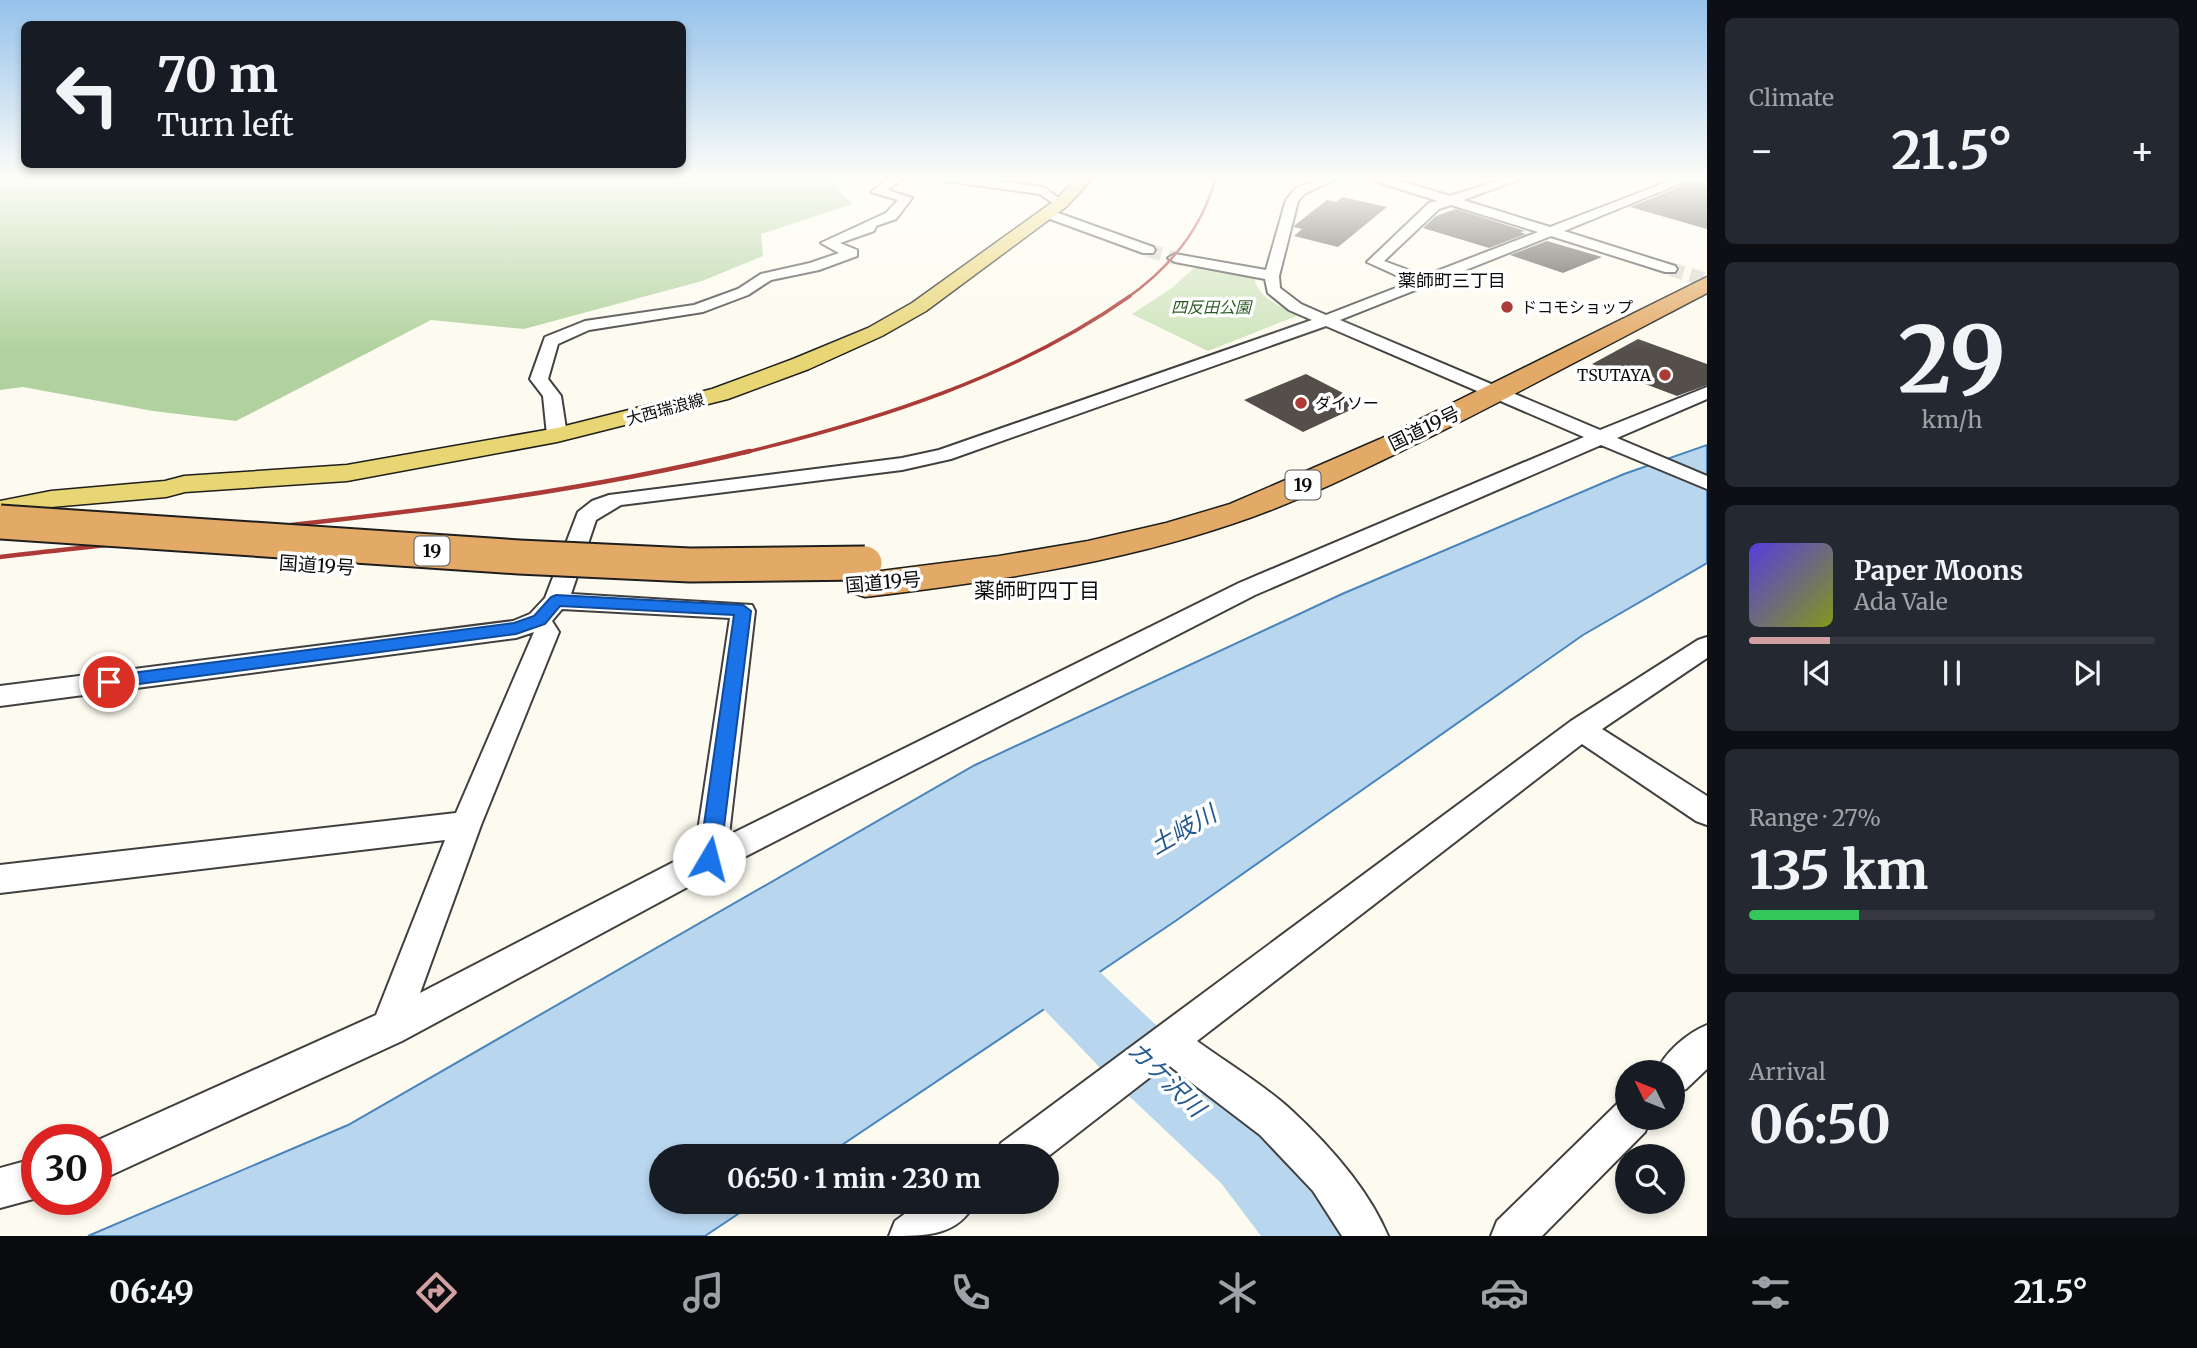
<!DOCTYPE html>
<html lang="en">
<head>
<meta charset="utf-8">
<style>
  body { margin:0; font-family:Merriweather,"Noto Sans JP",serif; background:#242831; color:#f1f3f6; height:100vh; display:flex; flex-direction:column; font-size:26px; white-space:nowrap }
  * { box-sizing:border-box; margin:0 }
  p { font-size:23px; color:#9ea1a6 }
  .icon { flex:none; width:38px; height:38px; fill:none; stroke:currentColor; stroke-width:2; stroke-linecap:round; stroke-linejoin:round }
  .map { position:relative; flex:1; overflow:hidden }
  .drawer { display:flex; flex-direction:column; gap:18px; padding:18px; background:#0d0f14; width:490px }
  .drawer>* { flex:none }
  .hud { position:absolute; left:21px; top:21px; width:665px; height:147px; border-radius:10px; box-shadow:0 4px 10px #0003; background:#171b24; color:#f1f3f6; overflow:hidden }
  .needle { width:46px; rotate:313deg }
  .tools { position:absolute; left:1615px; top:1060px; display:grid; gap:14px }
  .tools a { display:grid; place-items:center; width:70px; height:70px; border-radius:50%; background:#171b24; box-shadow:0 4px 10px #0003; font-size:35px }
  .speed { position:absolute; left:21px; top:1124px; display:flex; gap:14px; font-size:35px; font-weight:700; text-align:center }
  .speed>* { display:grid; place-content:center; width:91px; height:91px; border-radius:50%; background:#171b24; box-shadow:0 4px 10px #0003; line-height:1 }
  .speed .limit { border:10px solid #d22; background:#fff; color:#111 }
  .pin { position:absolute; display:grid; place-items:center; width:60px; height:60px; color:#fff; margin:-30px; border:4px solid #fff; border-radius:50%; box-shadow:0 2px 7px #0007 }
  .me { position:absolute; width:77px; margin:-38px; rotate:8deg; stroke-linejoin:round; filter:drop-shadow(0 0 5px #0008) }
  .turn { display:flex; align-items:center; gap:24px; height:147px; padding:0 21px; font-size:32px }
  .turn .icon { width:91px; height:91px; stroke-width:2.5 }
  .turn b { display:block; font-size:49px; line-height:60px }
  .big { font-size:52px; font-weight:700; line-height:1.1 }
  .drawer .tile { flex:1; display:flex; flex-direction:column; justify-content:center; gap:10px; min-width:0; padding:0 24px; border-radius:10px; background:#242831 }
  .drawer .dial { align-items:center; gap:0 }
  .dial b { font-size:91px; line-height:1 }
  .song { display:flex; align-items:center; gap:21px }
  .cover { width:84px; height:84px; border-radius:10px; background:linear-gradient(135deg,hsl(250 70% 55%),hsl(70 70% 35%)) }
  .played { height:7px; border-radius:4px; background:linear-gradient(90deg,#d2a0a0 20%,#363941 20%) }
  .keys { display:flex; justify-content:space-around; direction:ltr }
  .heat { display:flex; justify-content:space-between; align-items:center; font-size:38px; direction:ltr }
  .charge { height:10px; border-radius:5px; background:linear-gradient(90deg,#34c759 27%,#363941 0) }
  .trip { position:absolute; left:649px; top:1144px; width:410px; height:70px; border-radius:35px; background:#171b24; box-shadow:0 4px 10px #0003; font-weight:700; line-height:70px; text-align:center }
  .tab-bar { display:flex; height:112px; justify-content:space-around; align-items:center; background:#090b0e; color:#9ea1a6 }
  .tab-bar .icon { width:49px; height:49px }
  .tab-bar .active { color:#d2a0a0 }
  .tab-bar b { font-size:32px; color:#f1f3f6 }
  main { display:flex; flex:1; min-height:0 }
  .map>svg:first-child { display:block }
  .green { fill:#cee4bc }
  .forest { fill:#b1d29e }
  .water { fill:#b9d6ef; stroke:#4985bd; stroke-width:2 }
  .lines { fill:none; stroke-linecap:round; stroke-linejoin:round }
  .river { fill:#b9d6ef; fill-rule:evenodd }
  .building { fill:#544f4b }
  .minor-tunnel { stroke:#d9d7cd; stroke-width:14; stroke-dasharray:14 7; stroke-linecap:butt }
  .minor-casing { stroke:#404040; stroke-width:4 }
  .major-casing { stroke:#1e1e1e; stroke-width:3 }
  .highway-casing { stroke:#1e1e1e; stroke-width:3 }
  .minor { fill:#fff; fill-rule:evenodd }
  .major { fill:#e8d574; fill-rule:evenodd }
  .highway { fill:#e3aa67; fill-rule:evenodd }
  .rail-far2 { stroke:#ac3a36; stroke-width:2.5 }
  .rail-far1 { stroke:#ac3a36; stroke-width:3.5 }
  .rail { stroke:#ac3a36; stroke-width:4.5 }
  .highway-bridge-casing { stroke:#1e1e1e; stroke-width:37; stroke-linecap:butt }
  .highway-bridge { stroke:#e3aa67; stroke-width:33 }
  .route { fill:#1a73e8; stroke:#114b97; stroke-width:2 }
  .poi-dot { fill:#ac3a36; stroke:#fff; stroke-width:2.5 }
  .labels { text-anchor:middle; stroke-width:7; stroke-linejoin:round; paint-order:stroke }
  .far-park-label { font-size:16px; font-style:italic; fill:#2c5d25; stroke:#fff }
  .far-poi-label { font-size:16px; fill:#0d0d0d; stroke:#fff; text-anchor:start }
  .far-street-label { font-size:16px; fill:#0d0d0d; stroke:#fff }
  .far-neighbourhood-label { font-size:18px; fill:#0d0d0d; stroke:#fff }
  .shield { fill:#fff; stroke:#565656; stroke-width:2 }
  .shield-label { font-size:18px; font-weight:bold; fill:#0d0d0d }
  .street-label { font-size:19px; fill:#0d0d0d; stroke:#fff }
  .neighbourhood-label { font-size:21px; fill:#0d0d0d; stroke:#fff }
  .near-water-label { font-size:24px; font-style:italic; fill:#255990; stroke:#fff }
</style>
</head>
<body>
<main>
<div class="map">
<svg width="1707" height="1236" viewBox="0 0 1707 1236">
  <rect width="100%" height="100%" fill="#fdfbef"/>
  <!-- green -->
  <path class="green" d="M1197,265L1254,274C1255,298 1280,306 1299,315L1208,351L1132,314L1172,288Z"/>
  <!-- forest -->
  <path class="forest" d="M0,177H827L852,204L761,234L763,256L702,281L524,329L431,320L236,421L153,411L23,387L0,390Z"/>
  <!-- water -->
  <path class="water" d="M1707,445V563L1583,635L1174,922L824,1157H662V1202H756L705,1236H88L348,1125L975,765L1342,594L1624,474Z"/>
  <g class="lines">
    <!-- river -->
    <path class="river" d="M1025,913L1048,922C1087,959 1125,997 1165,1033C1231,1091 1317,1153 1352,1236H1261L1221,1183L1112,1080L1002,966L992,944L1002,922Z"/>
  </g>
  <!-- building -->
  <path class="building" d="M1704,177H1707V229L1630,207Z
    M1342,197L1387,207L1338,247L1294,236L1302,229L1294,227L1295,225L1327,200L1336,202Z
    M1456,209L1525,231L1520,232L1526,234L1489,248L1423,228L1436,216Z
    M1547,241L1602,257L1563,273L1510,255Z
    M1638,339L1707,364V385L1677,396L1592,364Z
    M1306,374L1345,394L1339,397L1359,406L1303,432L1244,400Z"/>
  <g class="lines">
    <!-- minor-tunnel -->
    <path class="minor-tunnel" d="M1148,250L1175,258
      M1670,269L1707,280"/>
    <!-- minor casing -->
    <g class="minor-casing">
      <path id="minor" d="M891,177H905L887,190L912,198L896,219L876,226L874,231L840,243L857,250V256L819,270L771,280L748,295L703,312L589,330L558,344L548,379L561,396L567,435L564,439H550L547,435L543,396L530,379L545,337L585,321L694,305L738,289L761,274L810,263L839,253L821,243L886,213L898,200L871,192Z
        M939,177H969L1044,187L1066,204L1060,208L1040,194L945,181Z
        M1325,177H1341L1304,194L1298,201L1279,276L1280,288L1301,304L1326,315L1411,282L1367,262L1429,203L1438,201L1371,180L1369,177H1387L1450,196L1509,177H1526L1463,200L1550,227L1680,177H1696L1564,231L1675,266L1677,269L1675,272H1665L1551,236L1340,320L1600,430L1707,387V399L1617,438L1707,476V489L1601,445L1255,595L721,869L402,1041L96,1182V1141L376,1015L445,840L0,893V865L456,813L534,632L516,638L0,706V686L513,621L530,614L545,598L578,512L592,501L609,495L902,458L939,450L1312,320L1289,310L1268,293L1265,279L1175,262L1168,258L1175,254L1266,270L1286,200L1296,188ZM1451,205L1538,232L1424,276L1384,261L1439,209ZM1326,326L1584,437L1239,583L729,835L755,611L752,605L571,594L596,520L621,505L902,470L951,459ZM562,609L730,618L695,851L420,993L481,825L559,632L552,621Z
        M1047,209L1153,247L1155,250L1153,253H1143L1042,216V210Z
        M1707,637V658L1602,729L1707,796V825L1696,821L1582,744L1197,1041C1227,1063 1261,1083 1289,1108C1327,1143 1368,1188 1388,1236H1342L1313,1191L1260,1135L1167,1064L1046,1158L995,1157L1001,1143L1571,721L1698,640Z
        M1707,1025V1069L1686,1089L1673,1095V1073H1656C1664,1053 1687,1033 1707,1025Z
        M1628,1100V1118H1650L1645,1132L1542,1236H1491L1497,1221L1617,1104Z
        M37,1158V1198L0,1208V1168Z
        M921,1202H975C959,1236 926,1236 889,1236L895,1221Z"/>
    </g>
    <!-- major casing -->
    <g class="major-casing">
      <path id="major" d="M1078,177H1094L1066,207L926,311L882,336L809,369L728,399L557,442L347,481L185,492L166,497L51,507L0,517V501L51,491L165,481L184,476L347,465L557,428L712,389L793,359L868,328L912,303L1054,201Z"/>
    </g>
    <!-- highway casing -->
    <g class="highway-casing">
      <path id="highway" d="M1707,277V293C1610,344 1514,395 1416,444C1356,473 1296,503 1232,524C1114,564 989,582 865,597L853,593L847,585L853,577L865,573L999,556L1088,541L1166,523L1230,504L1380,439Z"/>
    </g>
    <!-- minor -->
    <use href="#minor" class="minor"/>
    <!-- major -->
    <use href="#major" class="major"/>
    <!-- highway -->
    <use href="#highway" class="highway"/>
    <!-- rail-far2 -->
    <path class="rail-far2" d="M1127,298C1171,267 1202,229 1216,177"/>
    <!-- rail-far1 -->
    <path class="rail-far1" d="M743,453C878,420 1015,377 1130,296"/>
    <!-- rail -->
    <path class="rail" d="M0,557C249,527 506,511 750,451"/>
    <!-- highway-bridge casing -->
    <g class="highway-bridge-casing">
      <path id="highway-bridge" d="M0,522L519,557L690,565L865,563"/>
    </g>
    <!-- highway-bridge -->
    <use href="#highway-bridge" class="highway-bridge"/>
  </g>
  <!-- sky -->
  <linearGradient id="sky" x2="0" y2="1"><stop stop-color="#95c2eb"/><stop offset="0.51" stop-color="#fefdf8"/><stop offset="1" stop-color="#fefdf8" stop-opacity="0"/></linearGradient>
  <rect width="1707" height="350" fill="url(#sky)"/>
  <!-- route -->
  <path class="route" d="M556,595L743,605L751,611L720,859L717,865L709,868L702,865L699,859L734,615L560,606L545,624L516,634L109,688L100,682L109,676L514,623L534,616L551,597Z"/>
  <!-- markers -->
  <g class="poi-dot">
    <circle cx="1507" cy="307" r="7"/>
    <circle cx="1665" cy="375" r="7"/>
    <circle cx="1301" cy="403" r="7"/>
  </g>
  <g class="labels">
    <!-- far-park labels -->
    <g class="far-park-label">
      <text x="1211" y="313">四反田公園</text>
    </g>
    <!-- far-poi labels -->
    <g class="far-poi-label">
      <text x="1521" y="313">ドコモショップ</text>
      <text x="1651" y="381" text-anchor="end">TSUTAYA</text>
      <text x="1315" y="409">ダイソー</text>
    </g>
    <!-- far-street labels -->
    <g class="far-street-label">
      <text transform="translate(665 409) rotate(-15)" y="6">大西瑞浪線</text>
    </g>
    <!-- far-neighbourhood labels -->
    <g class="far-neighbourhood-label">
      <text x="1452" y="287">薬師町三丁目</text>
    </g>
    <!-- shield labels -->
    <g class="shield">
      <rect x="1285.5" y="470.5" width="35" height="29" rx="5"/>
      <rect x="414.5" y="536.5" width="35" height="29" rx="5"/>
    </g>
    <g class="shield-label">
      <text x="1303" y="491">19</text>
      <text x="432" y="557">19</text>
    </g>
    <!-- street labels -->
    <g class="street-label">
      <text transform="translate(1424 428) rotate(-26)" y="7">国道19号</text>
      <text transform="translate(317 565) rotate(4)" y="7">国道19号</text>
      <text transform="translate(883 582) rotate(-5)" y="7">国道19号</text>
    </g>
    <!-- neighbourhood labels -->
    <g class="neighbourhood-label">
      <text x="1037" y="598">薬師町四丁目</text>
    </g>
    <!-- near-water labels -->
    <g class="near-water-label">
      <text transform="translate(1183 830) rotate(-30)" y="8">土岐川</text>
      <text transform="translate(1166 1079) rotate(44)" y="8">カケ沢川</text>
    </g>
  </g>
</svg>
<div class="tools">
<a><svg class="needle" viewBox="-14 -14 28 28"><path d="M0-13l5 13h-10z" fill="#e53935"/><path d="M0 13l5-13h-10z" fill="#9ea1a6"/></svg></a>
<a><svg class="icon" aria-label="search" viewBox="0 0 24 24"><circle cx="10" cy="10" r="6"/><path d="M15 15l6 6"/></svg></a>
</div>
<div class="speed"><div class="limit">30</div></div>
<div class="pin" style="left:109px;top:682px;background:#d93025"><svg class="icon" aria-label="arrive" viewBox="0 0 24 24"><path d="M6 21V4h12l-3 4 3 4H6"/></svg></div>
<svg class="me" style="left:709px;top:859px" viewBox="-20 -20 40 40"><circle r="19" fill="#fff"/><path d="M0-13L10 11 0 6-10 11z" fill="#1a73e8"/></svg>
<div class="trip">06:50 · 1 min · 230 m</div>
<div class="hud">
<div class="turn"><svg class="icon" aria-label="left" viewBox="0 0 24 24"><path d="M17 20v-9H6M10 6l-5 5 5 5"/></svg><div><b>70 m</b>Turn left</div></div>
</div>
</div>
<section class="drawer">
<div class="tile"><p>Climate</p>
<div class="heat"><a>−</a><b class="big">21.5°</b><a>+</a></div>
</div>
<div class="tile dial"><b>29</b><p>km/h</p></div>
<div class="tile">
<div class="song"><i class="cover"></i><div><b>Paper Moons</b><p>Ada Vale</p></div></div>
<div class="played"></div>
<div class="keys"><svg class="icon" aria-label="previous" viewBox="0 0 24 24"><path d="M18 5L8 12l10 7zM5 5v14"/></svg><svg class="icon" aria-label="pause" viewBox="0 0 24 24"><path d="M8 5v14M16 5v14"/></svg><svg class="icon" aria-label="next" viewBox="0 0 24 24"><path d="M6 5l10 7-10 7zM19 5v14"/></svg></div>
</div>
<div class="tile"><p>Range · 27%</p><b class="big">135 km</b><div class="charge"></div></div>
<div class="tile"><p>Arrival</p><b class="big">06:50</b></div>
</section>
</main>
<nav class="tab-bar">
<b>06:49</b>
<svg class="icon active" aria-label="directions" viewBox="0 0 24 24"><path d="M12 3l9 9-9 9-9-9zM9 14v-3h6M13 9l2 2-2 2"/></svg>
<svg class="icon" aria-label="music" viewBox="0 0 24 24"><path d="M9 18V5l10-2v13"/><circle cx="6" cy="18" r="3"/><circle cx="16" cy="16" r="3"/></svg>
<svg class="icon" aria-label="phone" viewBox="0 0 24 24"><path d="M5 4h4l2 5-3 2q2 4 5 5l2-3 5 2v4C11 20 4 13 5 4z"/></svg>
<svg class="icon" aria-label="climate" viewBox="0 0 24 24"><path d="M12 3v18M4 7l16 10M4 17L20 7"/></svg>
<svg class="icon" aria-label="car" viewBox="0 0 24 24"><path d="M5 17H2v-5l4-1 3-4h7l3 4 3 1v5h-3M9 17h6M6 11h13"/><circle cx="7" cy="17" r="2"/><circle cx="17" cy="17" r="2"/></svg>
<svg class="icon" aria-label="filters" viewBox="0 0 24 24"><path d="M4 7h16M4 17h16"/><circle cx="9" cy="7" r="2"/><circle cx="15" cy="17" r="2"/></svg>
<b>21.5°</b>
</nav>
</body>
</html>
